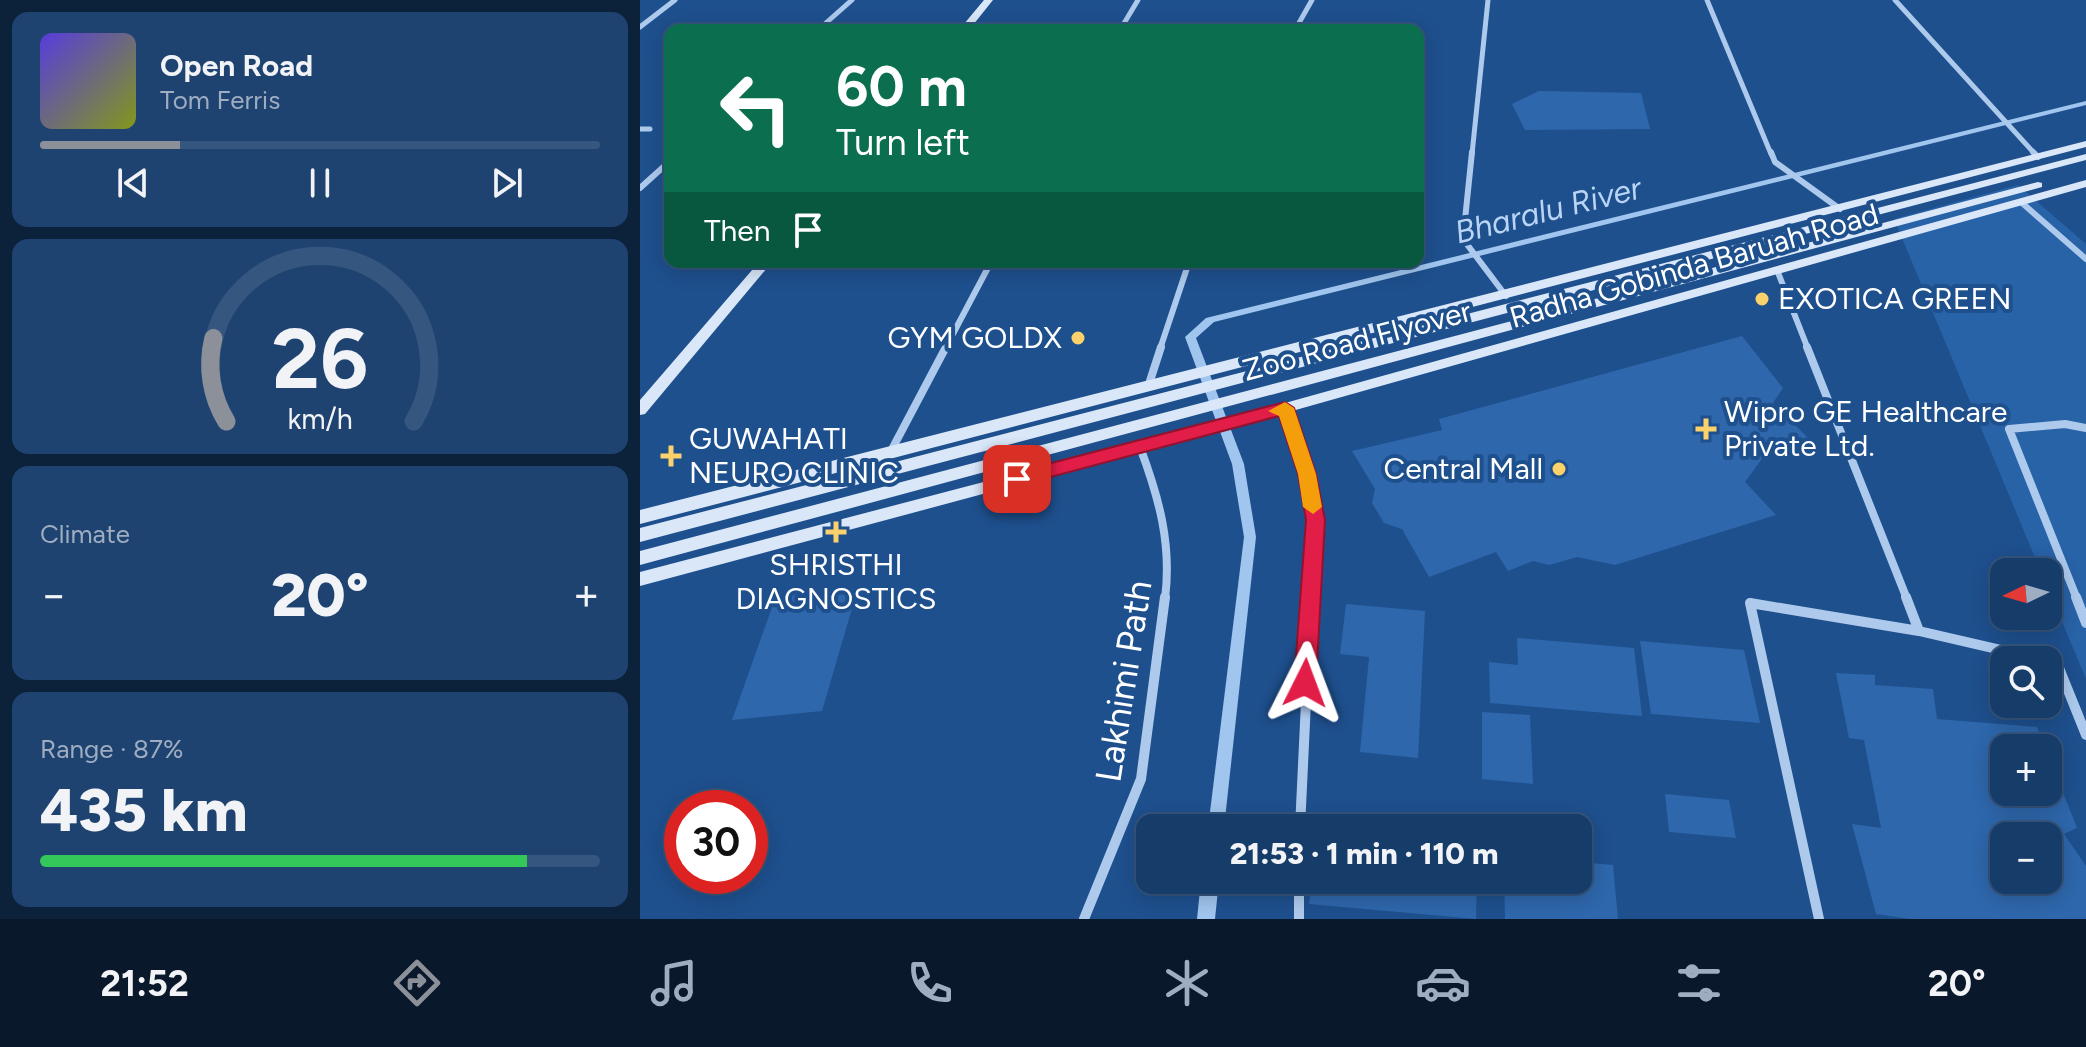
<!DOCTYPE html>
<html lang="en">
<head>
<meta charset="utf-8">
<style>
  body { margin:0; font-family:Figtree,sans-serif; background:#1f4370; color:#f1f3f6; height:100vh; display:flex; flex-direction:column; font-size:30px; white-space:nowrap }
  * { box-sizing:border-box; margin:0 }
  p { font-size:26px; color:#9eadc1 }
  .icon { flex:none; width:44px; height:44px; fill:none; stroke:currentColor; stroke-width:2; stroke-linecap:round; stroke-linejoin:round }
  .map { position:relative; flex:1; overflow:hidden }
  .side { display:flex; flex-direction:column; gap:12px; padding:12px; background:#0c213a; width:640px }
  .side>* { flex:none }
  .hud { position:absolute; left:24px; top:24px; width:760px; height:244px; border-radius:16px; box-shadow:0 4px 20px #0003,0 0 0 2px #35567e; background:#0b6e4f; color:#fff; overflow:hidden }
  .needle { width:52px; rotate:265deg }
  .controls { position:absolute; left:1350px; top:558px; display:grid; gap:16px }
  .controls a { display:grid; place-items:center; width:72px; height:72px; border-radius:16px; background:#163c6a; box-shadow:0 4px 20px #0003,0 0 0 2px #35567e; font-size:40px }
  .speed { position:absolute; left:24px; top:790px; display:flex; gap:16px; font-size:40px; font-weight:700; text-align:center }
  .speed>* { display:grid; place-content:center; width:104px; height:104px; border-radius:50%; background:#163c6a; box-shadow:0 4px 20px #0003,0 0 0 2px #35567e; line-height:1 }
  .speed .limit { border:12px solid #d22; background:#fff; color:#111 }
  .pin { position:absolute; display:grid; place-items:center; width:68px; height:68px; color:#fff; margin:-34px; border-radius:16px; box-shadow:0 4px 12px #0006 }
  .me { position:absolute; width:88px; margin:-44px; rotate:3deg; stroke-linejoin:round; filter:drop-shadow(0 0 6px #0008) }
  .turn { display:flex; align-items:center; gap:28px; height:168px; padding:0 40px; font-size:36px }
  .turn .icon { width:104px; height:104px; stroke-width:2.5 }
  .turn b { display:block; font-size:56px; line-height:68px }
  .then { display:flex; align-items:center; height:76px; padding:0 40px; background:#0003; gap:16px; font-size:30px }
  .big { font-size:60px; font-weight:800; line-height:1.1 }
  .side .tile { flex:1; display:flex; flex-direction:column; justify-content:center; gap:12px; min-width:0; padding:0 28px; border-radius:16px; background:#1f4370 }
  .side .dial { align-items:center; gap:0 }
  .dial svg { height:208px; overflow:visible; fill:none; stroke:#35567e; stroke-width:7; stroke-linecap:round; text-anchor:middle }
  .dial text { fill:#f1f3f6; stroke:none }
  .song { display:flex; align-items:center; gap:24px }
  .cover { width:96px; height:96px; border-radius:12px; background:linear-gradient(135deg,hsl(250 70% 55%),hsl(70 70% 35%)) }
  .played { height:8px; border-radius:4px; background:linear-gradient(90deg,#8c9099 25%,#35567e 25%) }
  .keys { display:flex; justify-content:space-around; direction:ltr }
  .heat { display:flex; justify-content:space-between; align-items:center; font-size:44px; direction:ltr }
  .charge { height:12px; border-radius:6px; background:linear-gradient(90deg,#34c759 87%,#35567e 0) }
  .trip { position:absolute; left:496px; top:814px; width:456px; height:80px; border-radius:16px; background:#163c6a; box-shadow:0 4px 20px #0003,0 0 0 2px #35567e; font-weight:800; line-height:80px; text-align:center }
  .tabs { display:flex; height:128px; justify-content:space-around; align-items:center; background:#09182a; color:#9eadc1 }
  .tabs .icon { width:56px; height:56px }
  .tabs .on { color:#8c9099 }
  .tabs b { font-size:36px; color:#f1f3f6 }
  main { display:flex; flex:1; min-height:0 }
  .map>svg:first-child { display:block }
  .green { fill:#2862a7 }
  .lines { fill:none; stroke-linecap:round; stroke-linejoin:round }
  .stream { fill:#a0c5ee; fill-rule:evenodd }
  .building { fill:#2e67ac; fill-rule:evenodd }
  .street-far3 { stroke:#adcaed; stroke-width:5 }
  .street-far2 { stroke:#adcaed; stroke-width:6 }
  .street-far1 { stroke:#adcaed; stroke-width:8 }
  .street { stroke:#adcaed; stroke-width:10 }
  .secondary { fill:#d9e7f9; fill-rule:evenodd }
  .route { fill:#e11d48; stroke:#92132f; stroke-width:2 }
  .slow { fill:#f59e0b }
  .poi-dot { fill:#fbd16c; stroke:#1e508e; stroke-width:3 }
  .labels { text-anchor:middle; stroke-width:8; stroke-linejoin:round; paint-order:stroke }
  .street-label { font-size:30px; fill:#fff; stroke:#1e508e }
  .poi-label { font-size:30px; fill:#fff; stroke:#1e508e; text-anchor:start }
  .water-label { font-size:32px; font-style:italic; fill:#b9d4f4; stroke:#1e508e }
  .near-street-label { font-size:36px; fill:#fff; stroke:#1e508e }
</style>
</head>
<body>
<main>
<section class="side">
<div class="tile">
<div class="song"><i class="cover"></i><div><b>Open Road</b><p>Tom Ferris</p></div></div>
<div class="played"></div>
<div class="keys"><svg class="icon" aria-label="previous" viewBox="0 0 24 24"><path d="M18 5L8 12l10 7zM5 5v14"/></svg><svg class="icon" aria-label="pause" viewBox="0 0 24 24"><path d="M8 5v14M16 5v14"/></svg><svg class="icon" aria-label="next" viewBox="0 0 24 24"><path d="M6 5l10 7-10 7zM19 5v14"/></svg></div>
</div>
<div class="tile dial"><svg viewBox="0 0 100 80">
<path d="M14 69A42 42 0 1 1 86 69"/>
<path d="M14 69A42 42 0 0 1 9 37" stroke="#8c9099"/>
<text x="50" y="56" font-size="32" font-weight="700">26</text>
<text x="50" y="72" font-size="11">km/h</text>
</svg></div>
<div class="tile"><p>Climate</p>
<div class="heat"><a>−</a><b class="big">20°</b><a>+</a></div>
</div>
<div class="tile"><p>Range · 87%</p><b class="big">435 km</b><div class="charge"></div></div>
</section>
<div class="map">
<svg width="1446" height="919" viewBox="0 0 1446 919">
  <rect width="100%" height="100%" fill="#1e508e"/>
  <!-- green -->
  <path class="green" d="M1378,185L1446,244V679L1408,588V572H1401L1254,219Z"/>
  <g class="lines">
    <!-- stream -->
    <path class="stream" d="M1446,101V105L574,322L556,338L604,464L616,537L584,828H568L604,537L592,464L545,337L566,318Z
      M561,880H579L575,919H557Z"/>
  </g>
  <!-- building -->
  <path class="building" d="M899,91L1001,93L1010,129L885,130L872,104Z
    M1102,336L1143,388L1133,403L1168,438L1124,456L1105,482L1136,515L975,565L937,557L909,565L893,561L868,571L856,552L789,577L762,529L744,523L732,503L735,489L712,451L802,430L799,419Z
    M218,588L182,711L92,720L136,596Z
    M706,604L785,611L778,758L720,752L729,657L700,654Z
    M877,638L994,648L1002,716L850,703L849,662L878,665Z
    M1000,641L1104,650L1120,723L1011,714Z
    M1196,673L1235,675V685L1293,689L1297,719L1397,727L1405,748H1364V792H1408V755L1437,828L1424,834L1446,866V919H1270L1236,914L1212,824L1241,828L1224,740L1209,738ZM1364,836H1408V880H1364Z
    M842,712L890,715L893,784L842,779Z
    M1025,794L1089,800L1096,838L1029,832Z
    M680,815L798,826V828H678Z
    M938,862L973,865L978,919H865L864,880H938Z
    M672,880H837L836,919L669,904Z"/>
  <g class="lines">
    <!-- street-far3 -->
    <path class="street-far3" d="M1067,0L1131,154
      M1255,0L1395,154
      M0,27L35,0
      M178,30L212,0
      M480,30L498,0
      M655,30L672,0
      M0,129H10
      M832,154L848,0"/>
    <!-- street-far2 -->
    <path class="street-far2" d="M832,152L823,239L866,296
      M1131,152L1135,162L1200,209
      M1393,152L1398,157
      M0,188L30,161
      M1381,202L1446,259
      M1137,270L1168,349
      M305,349L351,262
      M520,349L549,262"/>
    <!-- street-far1 -->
    <path class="street-far1" d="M1167,347L1267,599
      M508,387L521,347
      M645,408L667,474L675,520L671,599
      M500,447C519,498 532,544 525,599
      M250,453L306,347
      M1437,599L1369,429L1425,424L1446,428"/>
    <!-- street -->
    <path class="street" d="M1266,597L1279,631
      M1436,597L1446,623
      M1408,661L1417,663L1446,735
      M660,828L671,597
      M659,880V919
      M444,919L501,779L525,597
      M1179,919L1110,603L1279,631L1404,660"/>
    <!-- secondary -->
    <path class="secondary" d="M344,0H353L329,30H319Z
      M1446,141V147L0,524V510Z
      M1446,154V160L0,542V528Z
      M1446,180V187L645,413L0,586V572L645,403Z
      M1398,182L1402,183V187L0,565V551Z
      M119,262H132L5,414L0,415V400Z"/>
  </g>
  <!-- route -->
  <path class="route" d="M645,402L654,408L676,474L685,520L676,683L673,690L665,693L657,690L654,683L666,520L658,474L639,416L377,486L368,479L377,472Z"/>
  <!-- slow -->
  <path class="slow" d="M645,402L654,408L676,474L682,507L673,514L663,507L658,474L639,416L628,411Z"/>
  <!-- markers -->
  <g class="poi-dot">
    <circle cx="1122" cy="299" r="8"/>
    <circle cx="438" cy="338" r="8"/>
    <path d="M1062 417h8v8h8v8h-8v8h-8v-8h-8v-8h8z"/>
    <path d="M27 444h8v8h8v8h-8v8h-8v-8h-8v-8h8z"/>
    <circle cx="919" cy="469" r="8"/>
    <path d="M192 520h8v8h8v8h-8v8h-8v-8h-8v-8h8z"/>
  </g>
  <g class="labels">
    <!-- street labels -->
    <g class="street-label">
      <text transform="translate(1054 266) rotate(-16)" y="10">Radha Gobinda Baruah Road</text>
      <text transform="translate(717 341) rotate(-15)" y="10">Zoo Road Flyover</text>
    </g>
    <!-- poi labels -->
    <g class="poi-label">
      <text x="1138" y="309">EXOTICA GREEN</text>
      <text x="422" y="348" text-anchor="end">GYM GOLDX</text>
      <text x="1084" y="422">Wipro GE Healthcare<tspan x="1084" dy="34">Private Ltd.</tspan></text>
      <text x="49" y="449">GUWAHATI<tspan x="49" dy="34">NEURO CLINIC</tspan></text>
      <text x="903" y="479" text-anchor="end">Central Mall</text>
      <text x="196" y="575" text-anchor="middle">SHRISTHI<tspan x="196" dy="34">DIAGNOSTICS</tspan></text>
    </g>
    <!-- water labels -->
    <g class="water-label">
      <text transform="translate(908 210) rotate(-14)" y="11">Bharalu River</text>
    </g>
    <!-- near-street labels -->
    <g class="near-street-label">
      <text transform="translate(483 681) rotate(-81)" y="13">Lakhimi Path</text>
    </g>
  </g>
</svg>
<div class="controls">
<a><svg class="needle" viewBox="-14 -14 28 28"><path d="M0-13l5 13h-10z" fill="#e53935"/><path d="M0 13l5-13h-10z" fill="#9eadc1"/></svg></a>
<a><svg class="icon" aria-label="search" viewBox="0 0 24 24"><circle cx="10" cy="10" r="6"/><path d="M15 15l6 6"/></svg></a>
<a>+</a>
<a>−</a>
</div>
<div class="speed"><div class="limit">30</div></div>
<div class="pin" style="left:377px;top:479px;background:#d93025"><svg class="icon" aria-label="arrive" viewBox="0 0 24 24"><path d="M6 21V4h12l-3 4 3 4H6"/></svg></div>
<svg class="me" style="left:665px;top:683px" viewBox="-20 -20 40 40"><path d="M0-17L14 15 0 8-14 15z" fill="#e11d48" stroke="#fff" stroke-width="4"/></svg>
<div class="trip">21:53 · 1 min · 110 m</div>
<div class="hud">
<div class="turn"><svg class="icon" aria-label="left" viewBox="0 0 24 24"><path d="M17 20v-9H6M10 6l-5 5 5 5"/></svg><div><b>60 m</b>Turn left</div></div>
<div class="then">Then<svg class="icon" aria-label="arrive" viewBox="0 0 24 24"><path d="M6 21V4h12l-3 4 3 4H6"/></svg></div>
</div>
</div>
</main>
<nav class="tabs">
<b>21:52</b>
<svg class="icon on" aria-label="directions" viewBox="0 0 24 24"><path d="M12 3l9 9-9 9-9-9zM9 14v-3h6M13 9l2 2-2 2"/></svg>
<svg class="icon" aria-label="music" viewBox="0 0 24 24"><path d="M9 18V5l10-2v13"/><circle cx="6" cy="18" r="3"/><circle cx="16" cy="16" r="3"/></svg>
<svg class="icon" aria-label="phone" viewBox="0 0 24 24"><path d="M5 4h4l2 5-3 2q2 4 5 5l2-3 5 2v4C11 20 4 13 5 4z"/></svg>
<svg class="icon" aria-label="climate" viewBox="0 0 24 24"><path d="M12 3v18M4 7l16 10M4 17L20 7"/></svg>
<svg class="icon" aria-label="car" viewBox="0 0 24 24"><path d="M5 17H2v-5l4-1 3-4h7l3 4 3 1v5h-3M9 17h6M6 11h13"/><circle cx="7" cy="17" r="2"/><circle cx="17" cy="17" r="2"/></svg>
<svg class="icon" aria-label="filters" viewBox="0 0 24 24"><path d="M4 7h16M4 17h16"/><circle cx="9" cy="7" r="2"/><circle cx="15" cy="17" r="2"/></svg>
<b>20°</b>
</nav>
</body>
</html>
